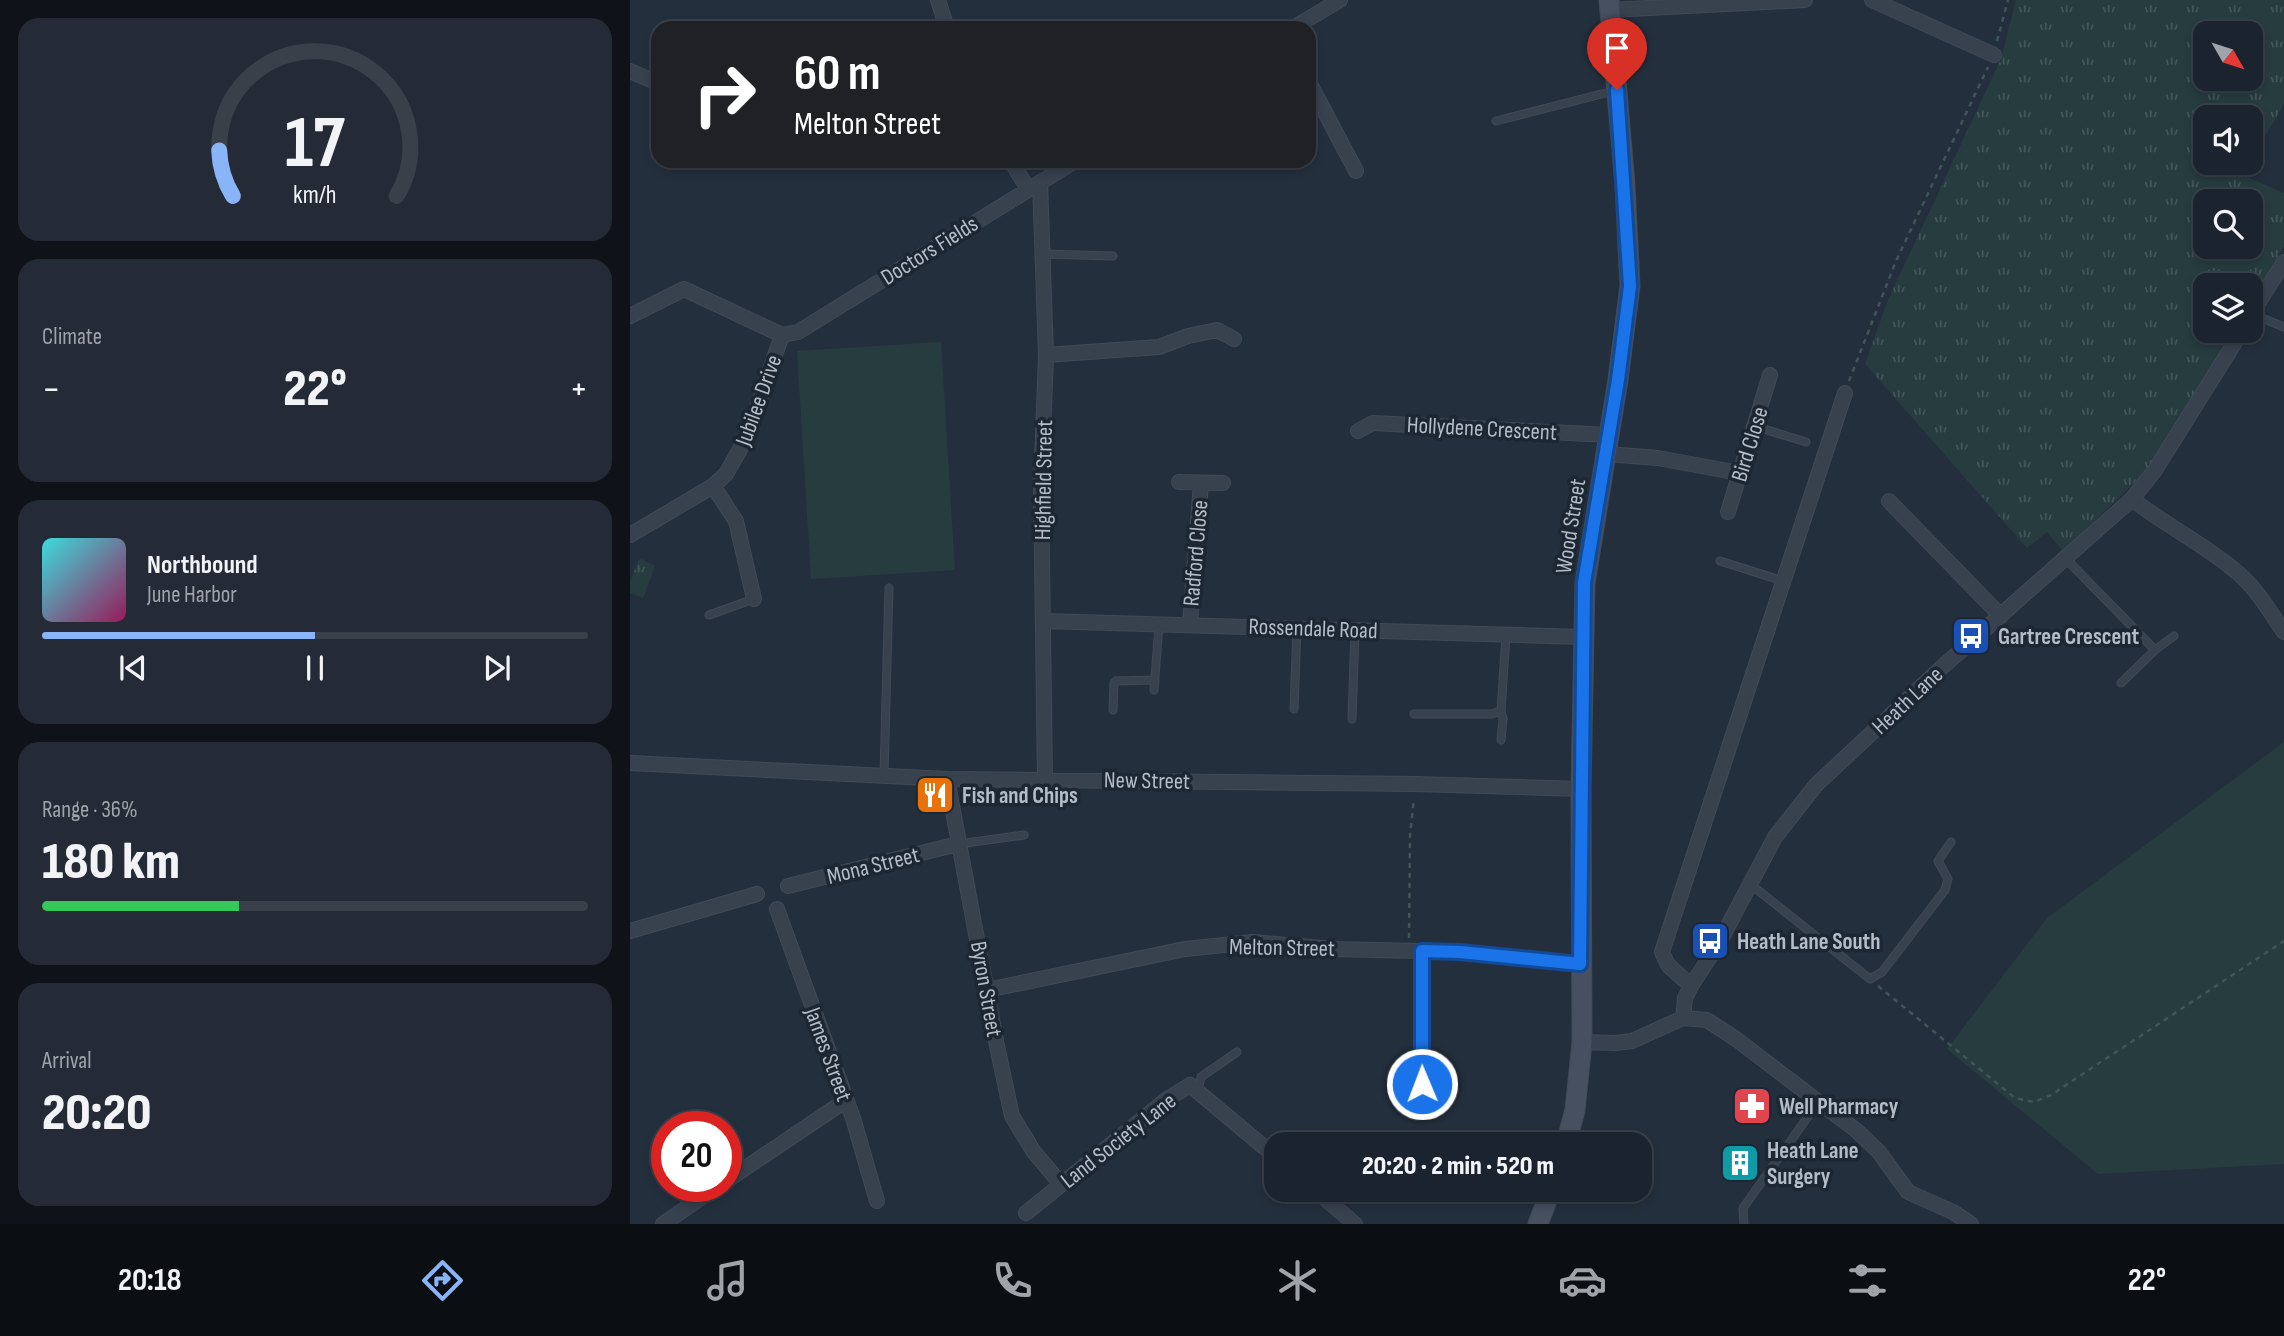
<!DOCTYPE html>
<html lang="en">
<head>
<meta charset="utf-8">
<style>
  body { margin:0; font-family:"Sofia Sans Condensed",sans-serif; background:#242b36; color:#f1f3f6; height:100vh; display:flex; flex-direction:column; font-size:26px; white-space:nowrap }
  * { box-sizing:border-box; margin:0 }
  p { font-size:23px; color:#a0a4aa }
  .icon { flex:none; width:38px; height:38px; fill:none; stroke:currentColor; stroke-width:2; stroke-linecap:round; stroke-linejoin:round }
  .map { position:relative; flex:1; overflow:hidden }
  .panel { display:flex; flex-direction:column; gap:18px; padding:18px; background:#0f1319; width:630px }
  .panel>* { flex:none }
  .banner { position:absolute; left:21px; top:21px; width:665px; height:147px; border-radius:21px; box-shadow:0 4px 10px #0003,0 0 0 2px #39404a; background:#202124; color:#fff; overflow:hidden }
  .needle { width:46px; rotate:129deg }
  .tools { position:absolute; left:1563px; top:21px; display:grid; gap:14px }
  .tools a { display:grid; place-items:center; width:70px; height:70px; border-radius:14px; background:#1b232e; box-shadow:0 4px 10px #0003,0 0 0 2px #39404a; font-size:35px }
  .speed { position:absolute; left:21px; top:1111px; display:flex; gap:14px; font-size:35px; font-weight:700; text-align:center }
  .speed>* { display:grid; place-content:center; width:91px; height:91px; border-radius:50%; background:#1b232e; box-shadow:0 4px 10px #0003,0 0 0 2px #39404a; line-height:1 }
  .speed .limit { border:10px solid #d22; background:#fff; color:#111 }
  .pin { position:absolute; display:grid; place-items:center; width:60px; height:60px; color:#fff; margin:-72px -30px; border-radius:50% 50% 50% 0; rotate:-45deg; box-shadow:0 0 7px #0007 }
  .pin .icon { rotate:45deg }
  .me { position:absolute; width:77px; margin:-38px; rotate:359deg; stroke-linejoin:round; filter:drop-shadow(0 0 5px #0008) }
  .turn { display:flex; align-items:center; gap:24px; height:147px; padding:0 28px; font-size:32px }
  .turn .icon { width:91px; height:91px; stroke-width:2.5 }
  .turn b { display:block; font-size:49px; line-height:60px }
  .big { font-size:52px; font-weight:800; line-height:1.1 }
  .panel .tile { flex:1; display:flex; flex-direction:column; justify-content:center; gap:10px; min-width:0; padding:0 24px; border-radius:21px; background:#242b36 }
  .panel .dial { align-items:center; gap:0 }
  .dial svg { height:182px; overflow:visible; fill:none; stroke:#39404a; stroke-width:7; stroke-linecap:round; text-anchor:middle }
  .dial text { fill:#f1f3f6; stroke:none }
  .song { display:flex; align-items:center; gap:21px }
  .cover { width:84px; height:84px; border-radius:10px; background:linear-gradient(135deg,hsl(180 70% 55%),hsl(330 70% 35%)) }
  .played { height:7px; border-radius:4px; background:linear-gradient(90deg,#8ab4f8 50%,#39404a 50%) }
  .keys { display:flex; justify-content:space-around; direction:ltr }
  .heat { display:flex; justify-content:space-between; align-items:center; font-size:38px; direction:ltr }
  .charge { height:10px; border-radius:5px; background:linear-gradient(90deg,#34c759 36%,#39404a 0) }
  .trip { position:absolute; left:634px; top:1132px; width:388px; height:70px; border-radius:21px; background:#1b232e; box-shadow:0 4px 10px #0003,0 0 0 2px #39404a; font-weight:800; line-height:70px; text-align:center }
  .dock { display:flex; height:112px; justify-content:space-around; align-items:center; background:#0b0e12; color:#a0a4aa }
  .dock .icon { width:49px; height:49px }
  .dock .current { color:#8ab4f8 }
  .dock b { font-size:32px; color:#f1f3f6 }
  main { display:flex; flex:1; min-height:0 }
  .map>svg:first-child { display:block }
  .green { fill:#263c3f }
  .park { fill:url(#park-tufts); fill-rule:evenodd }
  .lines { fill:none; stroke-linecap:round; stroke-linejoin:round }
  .lane-casing { stroke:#414a57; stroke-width:9 }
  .street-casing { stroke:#414a57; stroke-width:16 }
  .secondary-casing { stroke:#414a57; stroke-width:21 }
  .path { stroke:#3f5557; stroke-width:2.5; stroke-dasharray:5 5; stroke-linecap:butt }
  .lane { stroke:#38414e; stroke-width:7 }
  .street { stroke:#38414e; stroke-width:14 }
  .secondary { stroke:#465061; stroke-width:19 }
  .route-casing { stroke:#114b97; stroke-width:18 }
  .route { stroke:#1a73e8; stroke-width:12 }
  .labels { text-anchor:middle; stroke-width:7; stroke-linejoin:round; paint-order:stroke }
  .street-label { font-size:23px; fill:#b4bcc9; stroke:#1d2633 }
  .poi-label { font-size:23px; font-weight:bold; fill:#b4bcc9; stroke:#1d2633; text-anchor:start }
</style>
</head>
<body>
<main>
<section class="panel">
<div class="tile dial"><svg viewBox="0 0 100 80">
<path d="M14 69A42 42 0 1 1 86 69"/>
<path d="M14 69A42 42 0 0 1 8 49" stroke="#8ab4f8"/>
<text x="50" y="56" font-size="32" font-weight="700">17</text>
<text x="50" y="72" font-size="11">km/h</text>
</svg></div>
<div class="tile"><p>Climate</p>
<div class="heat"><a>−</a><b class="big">22°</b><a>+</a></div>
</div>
<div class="tile">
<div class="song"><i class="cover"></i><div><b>Northbound</b><p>June Harbor</p></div></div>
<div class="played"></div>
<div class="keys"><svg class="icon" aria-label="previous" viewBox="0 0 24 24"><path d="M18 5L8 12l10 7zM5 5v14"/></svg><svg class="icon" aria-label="pause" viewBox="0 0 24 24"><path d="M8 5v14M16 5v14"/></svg><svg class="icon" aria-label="next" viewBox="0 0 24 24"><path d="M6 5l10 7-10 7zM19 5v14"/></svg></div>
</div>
<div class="tile"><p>Range · 36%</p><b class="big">180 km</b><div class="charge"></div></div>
<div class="tile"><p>Arrival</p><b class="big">20:20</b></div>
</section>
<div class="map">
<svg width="1654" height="1224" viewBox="0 0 1654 1224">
  <defs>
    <pattern id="park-tufts" width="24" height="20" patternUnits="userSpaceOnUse" patternTransform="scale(1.75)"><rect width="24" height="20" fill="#263c3f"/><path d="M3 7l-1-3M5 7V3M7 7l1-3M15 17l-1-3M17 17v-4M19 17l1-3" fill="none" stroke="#435659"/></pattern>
  </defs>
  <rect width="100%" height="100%" fill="#242f3e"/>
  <!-- green -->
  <path class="green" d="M311,342L325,570L181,579L167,351Z
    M1654,742V1164L1468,1174L1317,1049L1417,918Z"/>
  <!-- park -->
  <path class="park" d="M1386,0H1654V104L1621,160L1620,117H1575V163H1619L1612,175L1654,193V246L1621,301L1620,285H1575V331H1603L1526,458L1502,485L1433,551L1417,532L1397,548L1235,364L1258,300L1371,59ZM1575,33H1620V79H1575ZM1575,201H1620V247H1575Z
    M11,559L25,566L13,598L0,593V582L8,561Z"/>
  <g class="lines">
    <!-- lane casing -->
    <g class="lane-casing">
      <path id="lane" d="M866,121L987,90
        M413,254L483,256
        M1622,314L1654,327
        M1124,426L1176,442
        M1436,559L1525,650L1491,683
        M1090,561L1153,581
        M79,615L124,599
        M1525,650L1544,636
        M524,690L529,625
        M664,709L667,628
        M483,710L484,683L486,681L525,680
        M871,711L873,719L871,740
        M784,714H862L871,711L876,635
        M722,719L725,631
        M254,775L259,588
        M329,844L394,835
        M1120,884L1240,979L1252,972L1315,890L1318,879L1308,861L1321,842
        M792,952V1084L809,1110
        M568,1091L571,1077L607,1052
        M1114,1224L1113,1208L1189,1101"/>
    </g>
    <!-- street casing -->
    <g class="street-casing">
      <path id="street" d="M308,0L317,28
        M1242,0L1364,55
        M980,10L1175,0
        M663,28L710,0
        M0,71L28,83
        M679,82L726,171
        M381,161L398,189
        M410,182L416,355L411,487L415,779
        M0,316L54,289L152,335
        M1620,316L1654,262
        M152,335L168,332L445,161
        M416,355L529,347L558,336L587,330L604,339
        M728,431L743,423L979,435
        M977,454L1028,458L1109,473
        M549,482L593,483
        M83,486L106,521L124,599
        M1502,499C1536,526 1575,544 1608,573C1627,589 1640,612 1654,632
        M1259,501L1371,616
        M1098,512L1140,375
        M0,535L83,486L96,474L117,437L152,335
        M413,621L953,637
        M560,624L571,483
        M0,763L317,779L785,784L951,789
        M317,779L367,1046L382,1116L404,1152L431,1184
        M158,886L328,844
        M147,909L223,1118L247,1201
        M0,931L127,894
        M1061,986L1038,965L1032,952L1215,393
        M357,990L555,949L623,942L703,949L830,952L950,964
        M1053,1018L1077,1020L1106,1039L1227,1131L1249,1152L1278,1192L1323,1212L1341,1224
        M952,1042L985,1043L1002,1041L1053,1018L1055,998L1061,986L1089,943L1145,837L1186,785L1310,669L1502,499L1525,470L1612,331
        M96,1181L215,1101
        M685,1190L725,1224
        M396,1213L536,1100L560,1085L646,1157
        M33,1224L88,1186"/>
    </g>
    <!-- secondary casing -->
    <g class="secondary-casing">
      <path id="secondary" d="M936,1144L945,1110L952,1042L951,789L955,583L988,380L1000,286L995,185L979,0
        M908,1224L921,1190"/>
    </g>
    <!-- path -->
    <path class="path" d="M1367,41L1378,0
      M1219,381L1266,261L1358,67
      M779,938L780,835L784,798
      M1248,986L1385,1098L1404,1102L1421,1095L1654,941"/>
    <!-- lane -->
    <use href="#lane" class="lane"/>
    <!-- street -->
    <use href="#street" class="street"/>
    <!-- secondary -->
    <use href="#secondary" class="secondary"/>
  </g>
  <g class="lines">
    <!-- route casing -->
    <g class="route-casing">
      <path id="route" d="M792,1084V951L830,952L950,964L954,583L988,380L1000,286L987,90"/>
    </g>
    <!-- route -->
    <use href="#route" class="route"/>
  </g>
  <!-- icons -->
  <defs>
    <g id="bus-square" transform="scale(2.0125)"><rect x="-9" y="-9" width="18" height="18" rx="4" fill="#1a4fb4" stroke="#1d2633"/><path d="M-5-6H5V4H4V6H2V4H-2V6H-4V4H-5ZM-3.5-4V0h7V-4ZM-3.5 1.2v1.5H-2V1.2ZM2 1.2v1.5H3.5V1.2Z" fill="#fff"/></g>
    <g id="restaurant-square" transform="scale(2.0125)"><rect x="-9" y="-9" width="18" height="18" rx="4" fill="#e8710a" stroke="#1d2633"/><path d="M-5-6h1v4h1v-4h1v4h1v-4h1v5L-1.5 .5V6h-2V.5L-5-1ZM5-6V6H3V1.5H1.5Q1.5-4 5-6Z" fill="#fff"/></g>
    <g id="pharmacy-square" transform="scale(2.0125)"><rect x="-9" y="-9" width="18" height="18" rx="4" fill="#e0444e" stroke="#1d2633"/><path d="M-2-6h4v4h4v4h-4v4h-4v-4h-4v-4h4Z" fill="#fff"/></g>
    <g id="building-square" transform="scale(2.0125)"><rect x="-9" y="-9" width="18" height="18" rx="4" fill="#0f9aa8" stroke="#1d2633"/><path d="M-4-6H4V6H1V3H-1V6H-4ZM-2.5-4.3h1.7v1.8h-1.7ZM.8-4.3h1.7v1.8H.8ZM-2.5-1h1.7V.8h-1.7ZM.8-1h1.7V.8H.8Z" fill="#fff"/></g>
  </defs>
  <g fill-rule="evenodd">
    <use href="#bus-square" x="1341" y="636"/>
    <use href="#restaurant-square" x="305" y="795"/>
    <use href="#bus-square" x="1080" y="941"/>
    <use href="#pharmacy-square" x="1122" y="1106"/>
    <use href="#building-square" x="1110" y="1163"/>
  </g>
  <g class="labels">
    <!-- street labels -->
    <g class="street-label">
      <text transform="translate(299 250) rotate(-32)" y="8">Doctors Fields</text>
      <text transform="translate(128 400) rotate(-70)" y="8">Jubilee Drive</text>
      <text transform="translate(852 428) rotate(3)" y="8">Hollydene Crescent</text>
      <text transform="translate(1119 444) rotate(-73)" y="8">Bird Close</text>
      <text transform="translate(413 480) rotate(-89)" y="8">Highfield Street</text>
      <text transform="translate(940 526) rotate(-81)" y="8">Wood Street</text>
      <text transform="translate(565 553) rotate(-85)" y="8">Radford Close</text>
      <text transform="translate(683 628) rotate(2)" y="8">Rossendale Road</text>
      <text transform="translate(1277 700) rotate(-43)" y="8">Heath Lane</text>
      <text transform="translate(517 780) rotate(1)" y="8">New Street</text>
      <text transform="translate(243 865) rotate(-14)" y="8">Mona Street</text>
      <text transform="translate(652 947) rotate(1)" y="8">Melton Street</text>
      <text transform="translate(357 989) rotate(80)" y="8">Byron Street</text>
      <text transform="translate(199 1054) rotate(70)" y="8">James Street</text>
      <text transform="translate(488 1140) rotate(-38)" y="8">Land Society Lane</text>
    </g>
    <!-- poi labels -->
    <g class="poi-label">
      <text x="1368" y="644">Gartree Crescent</text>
      <text x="332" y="803">Fish and Chips</text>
      <text x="1107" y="949">Heath Lane South</text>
      <text x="1149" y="1114">Well Pharmacy</text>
      <text x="1137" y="1158">Heath Lane<tspan x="1137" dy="26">Surgery</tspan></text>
    </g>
  </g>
</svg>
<div class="tools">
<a><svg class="needle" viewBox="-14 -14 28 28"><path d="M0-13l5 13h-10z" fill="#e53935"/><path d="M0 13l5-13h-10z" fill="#a0a4aa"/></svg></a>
<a><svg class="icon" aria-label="sound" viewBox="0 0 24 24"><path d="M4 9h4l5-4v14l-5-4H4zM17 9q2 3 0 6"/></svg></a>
<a><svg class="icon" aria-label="search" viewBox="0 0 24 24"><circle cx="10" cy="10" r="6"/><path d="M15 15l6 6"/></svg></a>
<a><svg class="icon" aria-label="layers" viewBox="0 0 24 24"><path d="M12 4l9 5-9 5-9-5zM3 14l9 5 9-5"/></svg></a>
</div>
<div class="speed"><div class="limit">20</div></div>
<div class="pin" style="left:987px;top:90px;background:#d93025"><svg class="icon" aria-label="arrive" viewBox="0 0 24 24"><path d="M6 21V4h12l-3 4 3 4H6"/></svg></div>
<svg class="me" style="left:792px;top:1084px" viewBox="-20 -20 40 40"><circle r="17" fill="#1a73e8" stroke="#fff" stroke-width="3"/><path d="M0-11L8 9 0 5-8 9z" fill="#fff"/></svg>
<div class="trip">20:20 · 2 min · 520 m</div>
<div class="banner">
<div class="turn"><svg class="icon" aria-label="right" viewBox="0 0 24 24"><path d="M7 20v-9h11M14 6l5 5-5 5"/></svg><div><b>60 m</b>Melton Street</div></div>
</div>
</div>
</main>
<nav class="dock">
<b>20:18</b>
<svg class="icon current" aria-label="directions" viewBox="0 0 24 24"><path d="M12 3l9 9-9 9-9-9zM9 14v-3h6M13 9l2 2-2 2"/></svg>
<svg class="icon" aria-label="music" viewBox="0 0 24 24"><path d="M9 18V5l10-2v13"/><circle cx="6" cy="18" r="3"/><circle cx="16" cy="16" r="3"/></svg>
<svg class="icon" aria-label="phone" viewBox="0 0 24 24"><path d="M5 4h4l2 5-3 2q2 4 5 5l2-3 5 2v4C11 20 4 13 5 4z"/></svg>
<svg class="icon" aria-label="climate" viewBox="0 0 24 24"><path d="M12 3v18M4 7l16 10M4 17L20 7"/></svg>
<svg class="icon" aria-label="car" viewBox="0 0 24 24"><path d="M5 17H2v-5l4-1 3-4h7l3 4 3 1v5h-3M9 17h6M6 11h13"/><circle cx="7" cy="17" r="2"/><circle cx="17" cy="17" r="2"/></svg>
<svg class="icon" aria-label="filters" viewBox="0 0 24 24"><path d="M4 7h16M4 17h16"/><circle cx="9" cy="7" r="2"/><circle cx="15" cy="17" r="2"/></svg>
<b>22°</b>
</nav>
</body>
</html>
